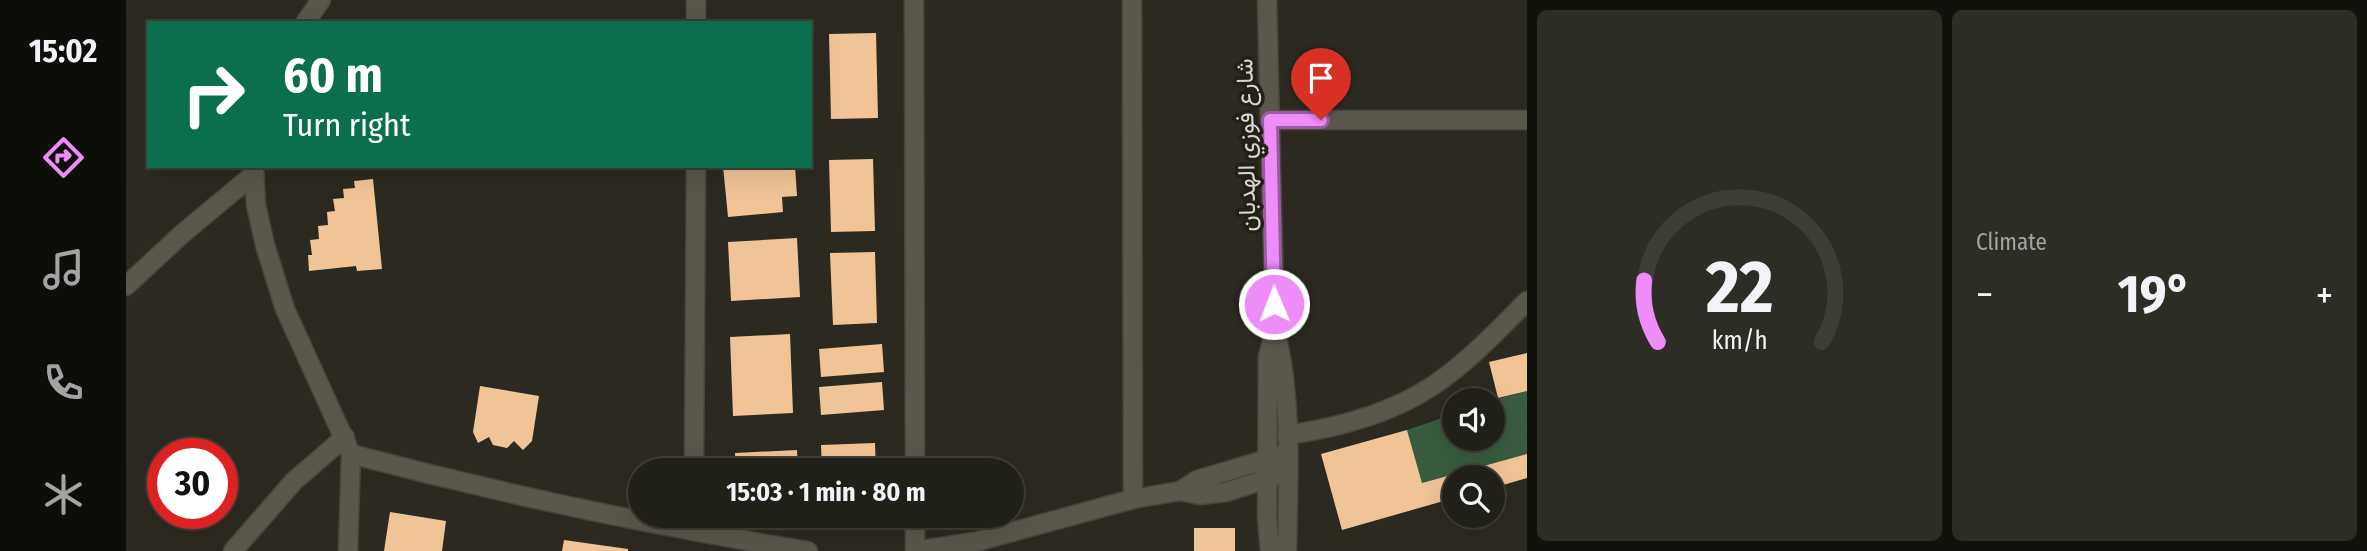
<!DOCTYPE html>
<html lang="en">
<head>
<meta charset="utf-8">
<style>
  body { margin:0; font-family:"Fira Sans Condensed",Vazirmatn,sans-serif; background:#2d2d25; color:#f1f3f6; height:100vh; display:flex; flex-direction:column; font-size:26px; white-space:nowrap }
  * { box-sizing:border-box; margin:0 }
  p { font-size:23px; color:#a2a3a2 }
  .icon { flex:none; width:38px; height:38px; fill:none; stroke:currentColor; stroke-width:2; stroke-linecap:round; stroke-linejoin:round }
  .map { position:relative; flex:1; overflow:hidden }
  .side { display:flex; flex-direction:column; gap:10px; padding:10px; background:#12120d; width:840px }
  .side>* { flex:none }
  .hud { position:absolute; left:21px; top:21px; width:665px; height:147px; border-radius:0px; box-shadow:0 7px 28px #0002,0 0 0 2px #3e3e37; background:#0b6e4f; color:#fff; overflow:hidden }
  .buttons { position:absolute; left:1316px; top:388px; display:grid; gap:14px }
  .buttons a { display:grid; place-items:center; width:63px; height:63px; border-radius:50%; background:#212018; box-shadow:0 7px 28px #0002,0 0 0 2px #3e3e37; font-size:35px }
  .speed { position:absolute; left:21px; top:438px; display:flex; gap:14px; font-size:35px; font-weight:700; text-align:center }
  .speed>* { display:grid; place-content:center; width:91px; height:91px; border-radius:50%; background:#212018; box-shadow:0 7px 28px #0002,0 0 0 2px #3e3e37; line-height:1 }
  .speed .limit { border:10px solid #d22; background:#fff; color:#111 }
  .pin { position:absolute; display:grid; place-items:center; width:60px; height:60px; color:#fff; margin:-72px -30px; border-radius:50% 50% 50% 0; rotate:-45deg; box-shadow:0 0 7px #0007 }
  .pin .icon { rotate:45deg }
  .me { position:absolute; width:77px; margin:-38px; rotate:359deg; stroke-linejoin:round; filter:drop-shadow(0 0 5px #0008) }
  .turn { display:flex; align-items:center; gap:24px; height:147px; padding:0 21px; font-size:32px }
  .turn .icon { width:91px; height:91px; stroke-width:2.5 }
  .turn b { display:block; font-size:49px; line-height:60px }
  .big { font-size:52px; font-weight:700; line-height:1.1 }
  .side .tile { flex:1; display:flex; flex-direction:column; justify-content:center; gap:10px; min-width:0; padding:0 24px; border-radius:10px; background:#2d2d25 }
  .side .dial { align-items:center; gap:0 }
  .dial svg { height:182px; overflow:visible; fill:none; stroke:#3e3e37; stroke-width:7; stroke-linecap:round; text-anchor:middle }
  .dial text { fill:#f1f3f6; stroke:none }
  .heat { display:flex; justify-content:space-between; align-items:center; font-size:38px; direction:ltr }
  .side .tiles { flex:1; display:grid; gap:10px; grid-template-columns:repeat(2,1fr) }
  .trip { position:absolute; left:502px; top:458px; width:396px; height:70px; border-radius:35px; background:#212018; box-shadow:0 7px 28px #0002,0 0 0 2px #3e3e37; font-weight:700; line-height:70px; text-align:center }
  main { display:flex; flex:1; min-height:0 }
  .tab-bar { display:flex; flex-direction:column; width:126px; justify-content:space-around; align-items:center; background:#0d0d0a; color:#a2a3a2 }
  .tab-bar .icon { width:49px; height:49px }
  .tab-bar .active { color:#ee8cf8 }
  .tab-bar b { font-size:32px; color:#f1f3f6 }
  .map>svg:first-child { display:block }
  .green { fill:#395b3f }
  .building { fill:#f1c497 }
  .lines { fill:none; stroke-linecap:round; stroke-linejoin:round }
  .street-casing { stroke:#48453d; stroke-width:21 }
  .street { stroke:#5a574c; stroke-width:18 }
  .route-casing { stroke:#9b5ba1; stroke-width:18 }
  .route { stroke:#ee8cf8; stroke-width:12 }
  .labels { text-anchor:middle; stroke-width:7; stroke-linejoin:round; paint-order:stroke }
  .street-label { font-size:24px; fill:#d8d7d1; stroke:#222017 }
</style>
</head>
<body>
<main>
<nav class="tab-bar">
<b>15:02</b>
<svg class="icon active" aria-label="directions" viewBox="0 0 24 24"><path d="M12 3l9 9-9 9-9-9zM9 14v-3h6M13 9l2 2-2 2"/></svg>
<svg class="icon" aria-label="music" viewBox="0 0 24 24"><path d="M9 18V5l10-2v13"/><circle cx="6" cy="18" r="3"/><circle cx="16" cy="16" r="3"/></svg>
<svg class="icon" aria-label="phone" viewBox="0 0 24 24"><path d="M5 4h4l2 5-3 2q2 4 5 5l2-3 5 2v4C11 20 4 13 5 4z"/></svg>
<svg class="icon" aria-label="climate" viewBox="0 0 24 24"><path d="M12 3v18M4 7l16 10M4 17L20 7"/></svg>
</nav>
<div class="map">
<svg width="1401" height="551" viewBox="0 0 1401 551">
  <rect width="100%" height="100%" fill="#2c2a20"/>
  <!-- green -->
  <path class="green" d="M1401,391V454L1296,483L1281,430L1328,414V439H1367L1365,401Z"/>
  <!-- building -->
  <path class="building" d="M750,33L752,118L705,119L703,34Z
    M747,159L749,231L705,232L703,160Z
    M597,166H669L671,196L656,197L657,212L602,217Z
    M247,179L256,269L231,271L230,266L183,271L182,255H186L184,240L193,239L192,226L202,225L201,212L209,211L207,199L218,198L217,189L229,188L228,181Z
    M671,238L674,297L605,301L602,242Z
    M749,252L751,323L707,325L704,253Z
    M664,334L667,413L607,416L604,337Z
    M756,344L758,372L695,377L693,349Z
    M1401,353V391L1372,398L1363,362Z
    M756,382L758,410L695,415L693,387Z
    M354,386L413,396L406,441L397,450L388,441L381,448L367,445L363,437L352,443L347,432Z
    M1281,430L1296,483L1401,454V478L1367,488V478H1328V498L1216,530L1195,454Z
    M749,443L750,471H696L695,445Z
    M671,450L672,471H610L609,453Z
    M264,512L320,521L316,551H258Z
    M1068,528H1109V551H1068Z
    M438,540L502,549V551H436Z"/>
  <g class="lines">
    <!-- street casing -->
    <g class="street-casing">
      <path id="street" d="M788,0L789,471
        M1006,0L1007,499
        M1141,0L1149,330C1167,399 1162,480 1161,551
        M179,23L195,0
        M570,23V0
        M1144,120H1401
        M128,166L130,205L139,245L159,309L225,454L222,551
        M0,286L56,234L128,174
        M1161,435C1211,428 1266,413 1308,385C1343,361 1371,331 1401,301
        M225,454C376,494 528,526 682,551
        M568,471L570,166
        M1054,491L1071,480L1152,456
        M789,516V551L853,541L1007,499L1054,491L1074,495L1100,492L1162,472
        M107,551L168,481L219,437
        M1144,551L1141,517L1142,357L1148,334"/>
    </g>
    <!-- street -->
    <use href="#street" class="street"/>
  </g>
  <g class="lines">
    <!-- route casing -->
    <g class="route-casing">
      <path id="route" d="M1148,304L1144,120H1195"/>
    </g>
    <!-- route -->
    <use href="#route" class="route"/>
  </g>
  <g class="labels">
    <!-- street labels -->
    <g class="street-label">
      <text transform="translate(1120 145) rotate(-91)" y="8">شارع فوزي الهدبان</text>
    </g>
  </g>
</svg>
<div class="buttons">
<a><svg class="icon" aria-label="sound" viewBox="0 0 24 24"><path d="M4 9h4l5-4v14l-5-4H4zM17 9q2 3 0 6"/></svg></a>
<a><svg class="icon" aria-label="search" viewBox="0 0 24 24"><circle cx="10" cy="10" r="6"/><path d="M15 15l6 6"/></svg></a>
</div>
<div class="speed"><div class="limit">30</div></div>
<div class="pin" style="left:1195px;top:120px;background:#d93025"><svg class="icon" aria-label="arrive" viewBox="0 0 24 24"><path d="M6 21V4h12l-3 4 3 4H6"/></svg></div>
<svg class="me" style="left:1148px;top:304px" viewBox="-20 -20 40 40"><circle r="17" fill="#ee8cf8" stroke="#fff" stroke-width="3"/><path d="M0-11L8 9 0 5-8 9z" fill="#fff"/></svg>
<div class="trip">15:03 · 1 min · 80 m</div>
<div class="hud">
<div class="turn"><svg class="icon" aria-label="right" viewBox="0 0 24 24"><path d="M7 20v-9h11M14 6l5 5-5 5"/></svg><div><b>60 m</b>Turn right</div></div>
</div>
</div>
<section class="side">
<div class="tiles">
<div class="tile dial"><svg viewBox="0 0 100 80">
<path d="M14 69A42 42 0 1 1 86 69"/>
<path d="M14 69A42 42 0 0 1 8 42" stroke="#ee8cf8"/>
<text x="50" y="56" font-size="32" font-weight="700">22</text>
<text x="50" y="72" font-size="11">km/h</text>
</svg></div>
<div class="tile"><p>Climate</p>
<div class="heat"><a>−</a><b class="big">19°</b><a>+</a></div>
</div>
</div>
</section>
</main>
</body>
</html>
